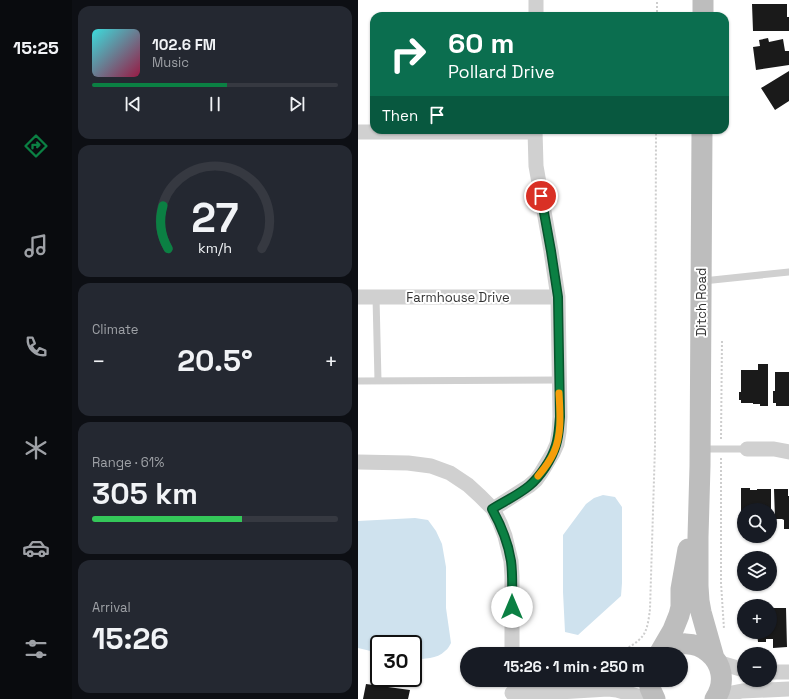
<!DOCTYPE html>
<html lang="en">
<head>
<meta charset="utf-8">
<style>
  body { margin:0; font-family:"Space Grotesk",sans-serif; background:#242831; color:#f1f3f6; height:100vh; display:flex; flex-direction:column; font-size:15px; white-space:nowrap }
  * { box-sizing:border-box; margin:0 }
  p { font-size:13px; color:#9ea1a6 }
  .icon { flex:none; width:22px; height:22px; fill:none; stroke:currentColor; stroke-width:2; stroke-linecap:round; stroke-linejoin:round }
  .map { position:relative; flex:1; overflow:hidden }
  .sheet { display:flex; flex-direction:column; gap:6px; padding:6px; background:#0d0f14; width:286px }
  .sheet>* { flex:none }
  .banner { position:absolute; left:12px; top:12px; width:359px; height:122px; border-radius:12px; box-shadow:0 1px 3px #0004; background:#0b6e4f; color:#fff; overflow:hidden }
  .fabs { position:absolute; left:379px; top:503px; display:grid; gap:8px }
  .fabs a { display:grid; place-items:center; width:40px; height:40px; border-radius:50%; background:#171b24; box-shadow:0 1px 3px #0004; font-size:20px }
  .speed { position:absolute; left:12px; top:635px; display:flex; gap:8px; font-size:20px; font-weight:700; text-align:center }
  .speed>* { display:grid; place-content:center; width:52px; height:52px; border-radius:50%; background:#171b24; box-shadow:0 1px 3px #0004; line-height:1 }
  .speed .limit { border:2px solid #111; border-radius:6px; background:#fff; color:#111 }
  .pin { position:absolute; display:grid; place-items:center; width:34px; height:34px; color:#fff; margin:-17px; border:2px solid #fff; border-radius:50%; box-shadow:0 1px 4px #0007 }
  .me { position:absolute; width:44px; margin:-22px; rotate:0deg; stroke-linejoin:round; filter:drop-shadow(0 0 3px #0008) }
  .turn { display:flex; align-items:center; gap:14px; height:84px; padding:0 12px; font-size:18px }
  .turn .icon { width:52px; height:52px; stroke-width:2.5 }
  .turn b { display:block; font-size:28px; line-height:34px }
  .then { display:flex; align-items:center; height:38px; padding:0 12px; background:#0003; gap:8px; font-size:15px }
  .big { font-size:30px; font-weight:700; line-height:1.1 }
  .sheet .card { flex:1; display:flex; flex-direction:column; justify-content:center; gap:6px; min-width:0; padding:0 14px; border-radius:12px; background:#242831 }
  .sheet .dial { align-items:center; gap:0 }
  .dial svg { height:104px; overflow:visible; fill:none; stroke:#363941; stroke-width:7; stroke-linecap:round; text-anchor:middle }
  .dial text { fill:#f1f3f6; stroke:none }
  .song { display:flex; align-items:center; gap:12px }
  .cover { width:48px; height:48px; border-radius:6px; background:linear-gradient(135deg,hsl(180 70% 55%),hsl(340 70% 35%)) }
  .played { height:4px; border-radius:2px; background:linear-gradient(90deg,#0b8043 55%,#363941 55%) }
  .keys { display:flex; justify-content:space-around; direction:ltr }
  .heat { display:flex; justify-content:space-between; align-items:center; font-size:22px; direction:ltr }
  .charge { height:6px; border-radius:3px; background:linear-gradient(90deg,#34c759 61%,#363941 0) }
  .trip { position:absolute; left:102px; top:647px; width:228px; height:40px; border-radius:20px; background:#171b24; box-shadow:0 1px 3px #0004; font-weight:700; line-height:40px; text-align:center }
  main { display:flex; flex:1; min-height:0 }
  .dock { display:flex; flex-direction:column; width:72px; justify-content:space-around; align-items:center; background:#090b0e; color:#9ea1a6 }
  .dock .icon { width:28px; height:28px }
  .dock .selected { color:#0b8043 }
  .dock b { font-size:18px; color:#f1f3f6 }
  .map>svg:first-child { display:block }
  .water { fill:#cfe2ee }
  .building { fill:#1a1a1a }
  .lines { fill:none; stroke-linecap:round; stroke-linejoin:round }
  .path { stroke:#cdcdcd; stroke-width:2; stroke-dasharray:2 2; stroke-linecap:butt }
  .lane { stroke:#d0d0d0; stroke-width:7 }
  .street { stroke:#d0d0d0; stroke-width:15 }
  .secondary { stroke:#bdbdbd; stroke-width:21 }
  .route-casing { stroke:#07532c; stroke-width:10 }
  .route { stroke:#0b8043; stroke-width:7 }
  .slow { stroke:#f59e0b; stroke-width:7 }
  .labels { text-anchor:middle; stroke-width:4; stroke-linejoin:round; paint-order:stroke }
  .street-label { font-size:13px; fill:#333; stroke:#fff }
</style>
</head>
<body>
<main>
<nav class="dock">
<b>15:25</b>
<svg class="icon selected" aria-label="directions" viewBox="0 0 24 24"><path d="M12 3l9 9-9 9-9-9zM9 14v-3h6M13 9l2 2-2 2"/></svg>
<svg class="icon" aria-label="music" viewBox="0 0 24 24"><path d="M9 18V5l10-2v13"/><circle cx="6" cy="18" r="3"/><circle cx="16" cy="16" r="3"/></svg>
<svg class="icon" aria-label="phone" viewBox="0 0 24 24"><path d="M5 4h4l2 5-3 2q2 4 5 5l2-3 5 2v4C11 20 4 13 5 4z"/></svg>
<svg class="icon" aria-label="climate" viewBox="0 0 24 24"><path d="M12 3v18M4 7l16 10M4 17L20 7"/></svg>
<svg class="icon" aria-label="car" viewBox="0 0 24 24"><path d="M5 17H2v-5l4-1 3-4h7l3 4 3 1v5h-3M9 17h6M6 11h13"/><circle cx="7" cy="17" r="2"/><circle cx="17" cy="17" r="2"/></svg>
<svg class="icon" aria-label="filters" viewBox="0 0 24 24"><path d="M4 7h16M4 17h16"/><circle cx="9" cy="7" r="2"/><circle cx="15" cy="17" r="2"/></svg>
</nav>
<section class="sheet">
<div class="card">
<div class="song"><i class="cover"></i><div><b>102.6 FM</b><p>Music</p></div></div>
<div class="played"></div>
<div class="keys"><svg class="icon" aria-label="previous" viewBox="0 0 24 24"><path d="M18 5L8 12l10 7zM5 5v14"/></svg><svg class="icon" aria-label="pause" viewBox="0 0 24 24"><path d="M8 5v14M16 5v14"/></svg><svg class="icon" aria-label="next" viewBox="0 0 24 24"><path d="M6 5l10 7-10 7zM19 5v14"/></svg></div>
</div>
<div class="card dial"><svg viewBox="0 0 100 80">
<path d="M14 69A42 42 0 1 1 86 69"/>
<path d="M14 69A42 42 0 0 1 10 36" stroke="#0b8043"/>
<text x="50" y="56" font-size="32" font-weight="700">27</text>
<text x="50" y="72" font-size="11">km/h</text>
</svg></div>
<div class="card"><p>Climate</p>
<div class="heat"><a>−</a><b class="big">20.5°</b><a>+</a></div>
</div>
<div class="card"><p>Range · 61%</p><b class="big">305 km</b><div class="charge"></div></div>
<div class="card"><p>Arrival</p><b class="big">15:26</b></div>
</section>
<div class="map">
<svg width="431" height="699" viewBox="0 0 431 699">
  <rect width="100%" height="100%" fill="#fff"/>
  <!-- water -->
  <path class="water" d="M245,495L257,497L264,507V583L263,596L220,635L207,632L205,592V535L228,504L236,498Z
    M57,518L70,520L78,531L84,544L88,567V608L93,643C92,645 90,649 87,651C79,659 66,659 55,659V644H21V653L0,648V521Z"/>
  <!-- building -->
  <path class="building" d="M394,4H429V17H431V31H395Z
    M410,38L411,42L425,39L427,51H431V65L398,70L395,47L402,46L401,40Z
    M431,71V101L417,110L403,88Z
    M400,364H410V406H402V404H395V403H383V400H381V392H383V370H400Z
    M417,372H431V406H418V403H415V391H417Z
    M383,488H392V490H399V489H413V510H386V521H383Z
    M416,489H430V496H431V529H426V520L424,519H417Z
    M412,608H428L429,647L415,648V639H408V642H400L399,632H412Z
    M8,684L52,690L50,699H5Z"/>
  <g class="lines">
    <!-- path -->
    <path class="path" d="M299,16V0
      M363,439L364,340
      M363,458V583L366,629
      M260,653C269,649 281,642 286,634C290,627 291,617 292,609L297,446L298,130"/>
    <!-- lane -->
    <path class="lane" d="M345,281L431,272
      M18,297L20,381
      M0,381L201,380
      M345,449H389"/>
    <!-- street -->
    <path class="street" d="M178,16V0
      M0,132H177
      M0,297H200
      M389,449H416L431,452
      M0,462L50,463L73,466L92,473L110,485L122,496L135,509L142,523L147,536L153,561L154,576V654
      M135,509L171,486L178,480L183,473L195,453L199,444L201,432L202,417L200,297L193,251L178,166L177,130
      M359,662L386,670
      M412,672H431
      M154,693L201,692L250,689L259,690L279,696L294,699
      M359,696L384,691L431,689"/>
    <!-- secondary -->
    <path class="secondary" d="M345,16V0
      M344,130L342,466L340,537V586L341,601L343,612L356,658
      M301,654L315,630L321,615L323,607V589L330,549
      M301,654C336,625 380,664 357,699
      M291,680L292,688L297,699"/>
  </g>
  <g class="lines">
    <!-- route casing -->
    <g class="route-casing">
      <path id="route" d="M154,607C154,592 155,576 153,561C150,542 143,525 134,509C147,501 160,495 171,486C182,477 194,459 198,445C201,436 201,427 202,417L200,297L193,251L183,196"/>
    </g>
    <!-- route -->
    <use href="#route" class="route"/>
    <!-- slow -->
    <path class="slow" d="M180,476C186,469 192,461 196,452C204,434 202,412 201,393"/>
  </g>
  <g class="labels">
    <!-- street labels -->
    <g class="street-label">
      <text x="100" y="302">Farmhouse Drive</text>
      <text transform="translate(343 302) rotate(-90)" y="5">Ditch Road</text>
    </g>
  </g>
</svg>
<div class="fabs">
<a><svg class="icon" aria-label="search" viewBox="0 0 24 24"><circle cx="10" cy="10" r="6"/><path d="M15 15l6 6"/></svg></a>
<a><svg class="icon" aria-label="layers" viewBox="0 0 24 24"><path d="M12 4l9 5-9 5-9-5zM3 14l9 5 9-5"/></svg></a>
<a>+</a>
<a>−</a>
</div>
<div class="speed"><div class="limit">30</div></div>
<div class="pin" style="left:183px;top:196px;background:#d93025"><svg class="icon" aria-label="arrive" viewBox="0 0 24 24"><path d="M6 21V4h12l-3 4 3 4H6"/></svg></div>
<svg class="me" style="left:154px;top:607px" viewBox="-20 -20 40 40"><circle r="19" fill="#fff"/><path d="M0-13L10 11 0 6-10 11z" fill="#0b8043"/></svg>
<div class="trip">15:26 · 1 min · 250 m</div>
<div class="banner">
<div class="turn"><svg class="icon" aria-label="right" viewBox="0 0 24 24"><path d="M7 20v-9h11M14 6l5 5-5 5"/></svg><div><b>60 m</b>Pollard Drive</div></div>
<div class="then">Then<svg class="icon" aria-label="arrive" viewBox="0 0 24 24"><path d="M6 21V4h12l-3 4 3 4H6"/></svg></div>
</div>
</div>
</main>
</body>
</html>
